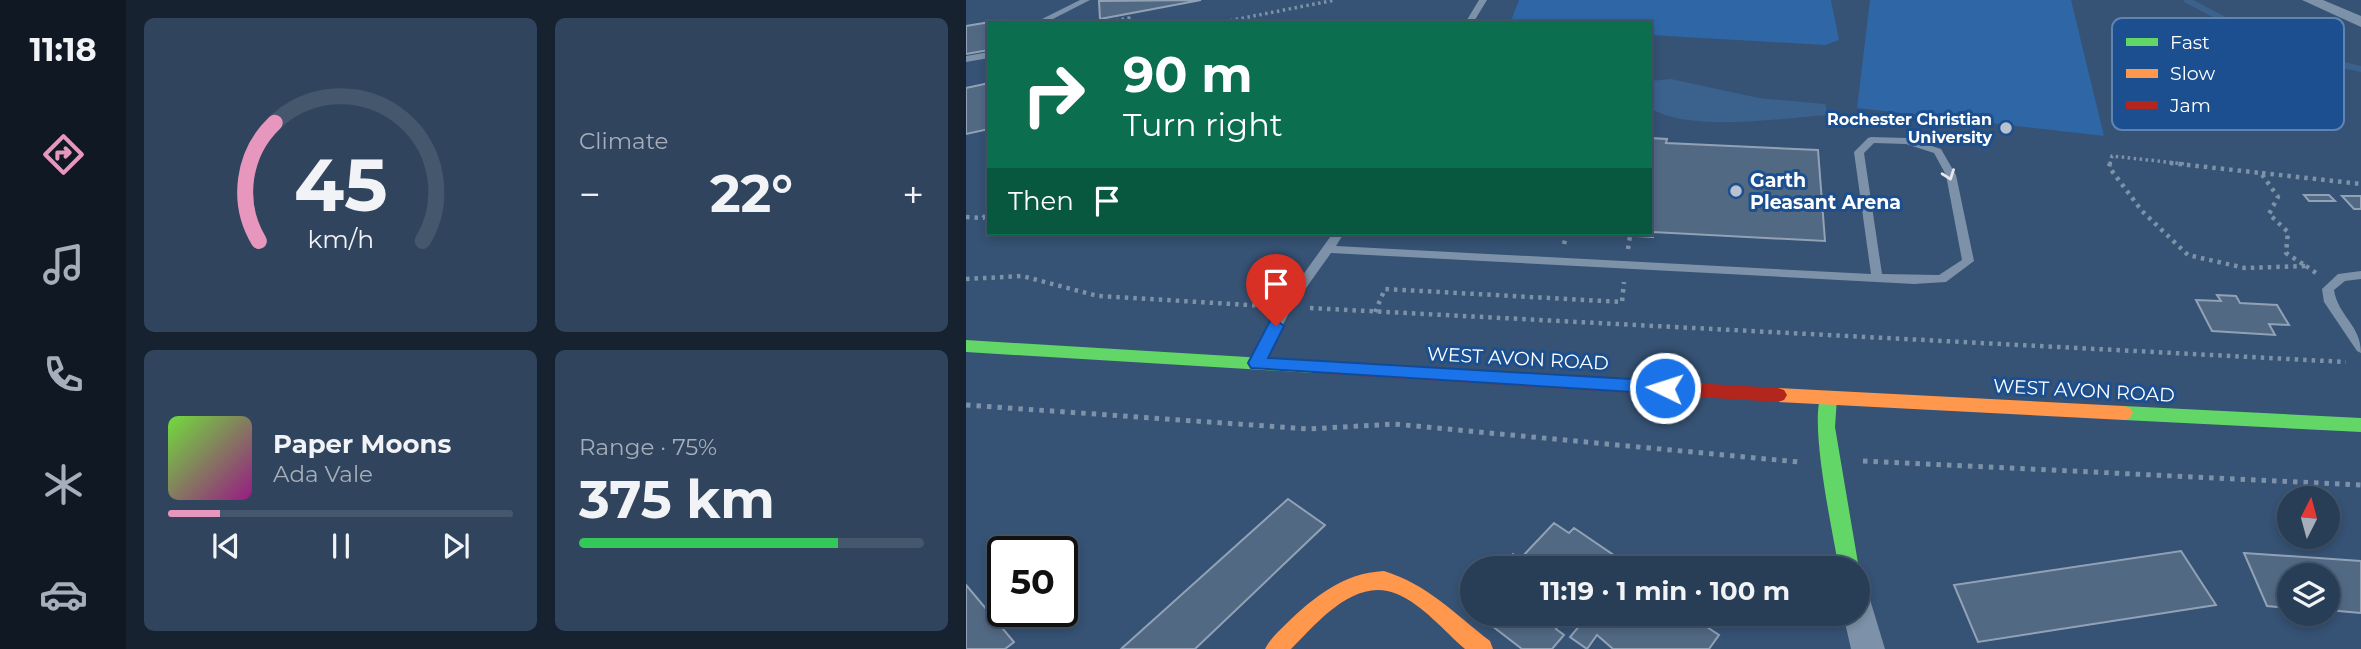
<!DOCTYPE html>
<html lang="en">
<head>
<meta charset="utf-8">
<style>
  body { margin:0; font-family:Montserrat,sans-serif; background:#30455d; color:#f1f3f6; height:100vh; display:flex; flex-direction:column; font-size:26px; white-space:nowrap }
  * { box-sizing:border-box; margin:0 }
  p { font-size:23px; color:#a5aeba }
  .icon { flex:none; width:38px; height:38px; fill:none; stroke:currentColor; stroke-width:2; stroke-linecap:round; stroke-linejoin:round }
  .map { position:relative; flex:1; overflow:hidden }
  .drawer { display:flex; flex-direction:column; gap:18px; padding:18px; background:#162230; width:840px }
  .drawer>* { flex:none }
  .top-card { position:absolute; left:21px; top:21px; width:665px; height:214px; border-radius:0px; box-shadow:0 4px 10px #0003,0 0 0 2px #44576d; background:#0b6e4f; color:#fff; overflow:hidden }
  .needle { width:46px; rotate:6deg }
  .fabs { position:absolute; left:1311px; top:486px; display:grid; gap:14px }
  .fabs a { display:grid; place-items:center; width:63px; height:63px; border-radius:50%; background:#283e57; box-shadow:0 4px 10px #0003,0 0 0 2px #44576d; font-size:35px }
  .speed { position:absolute; left:21px; top:536px; display:flex; gap:14px; font-size:35px; font-weight:700; text-align:center }
  .speed>* { display:grid; place-content:center; width:91px; height:91px; border-radius:50%; background:#283e57; box-shadow:0 4px 10px #0003,0 0 0 2px #44576d; line-height:1 }
  .speed .limit { border:4px solid #111; border-radius:10px; background:#fff; color:#111 }
  .pin { position:absolute; display:grid; place-items:center; width:60px; height:60px; color:#fff; margin:-72px -30px; border-radius:50% 50% 50% 0; rotate:-45deg; box-shadow:0 0 7px #0007 }
  .pin .icon { rotate:45deg }
  .me { position:absolute; width:77px; margin:-38px; rotate:274deg; stroke-linejoin:round; filter:drop-shadow(0 0 5px #0008) }
  .turn { display:flex; align-items:center; gap:24px; height:147px; padding:0 21px; font-size:32px }
  .turn .icon { width:91px; height:91px; stroke-width:2.5 }
  .turn b { display:block; font-size:49px; line-height:60px }
  .then { display:flex; align-items:center; height:66px; padding:0 21px; background:#0003; gap:14px; font-size:26px }
  .big { font-size:52px; font-weight:700; line-height:1.1 }
  .drawer .card { flex:1; display:flex; flex-direction:column; justify-content:center; gap:10px; min-width:0; padding:0 24px; border-radius:10px; background:#30455d }
  .drawer .dial { align-items:center; gap:0 }
  .dial svg { height:182px; overflow:visible; fill:none; stroke:#44576d; stroke-width:7; stroke-linecap:round; text-anchor:middle }
  .dial text { fill:#f1f3f6; stroke:none }
  .song { display:flex; align-items:center; gap:21px }
  .cover { width:84px; height:84px; border-radius:10px; background:linear-gradient(135deg,hsl(100 70% 55%),hsl(310 70% 35%)) }
  .played { height:7px; border-radius:4px; background:linear-gradient(90deg,#e797bd 15%,#44576d 15%) }
  .keys { display:flex; justify-content:space-around; direction:ltr }
  .heat { display:flex; justify-content:space-between; align-items:center; font-size:38px; direction:ltr }
  .charge { height:10px; border-radius:5px; background:linear-gradient(90deg,#34c759 75%,#44576d 0) }
  .drawer .tiles { flex:1; display:grid; gap:18px; grid-template-columns:repeat(2,1fr) }
  .trip { position:absolute; left:494px; top:556px; width:410px; height:70px; border-radius:35px; background:#283e57; box-shadow:0 4px 10px #0003,0 0 0 2px #44576d; font-weight:700; line-height:70px; text-align:center }
  main { display:flex; flex:1; min-height:0 }
  .tabs { display:flex; flex-direction:column; width:126px; justify-content:space-around; align-items:center; background:#101923; color:#a5aeba }
  .tabs .icon { width:49px; height:49px }
  .tabs .current { color:#e797bd }
  .tabs b { font-size:32px; color:#f1f3f6 }
  .map>svg:first-child { display:block }
  .green { fill:#2f66a5 }
  .water { fill:#3b618d }
  .lines { fill:none; stroke-linecap:round; stroke-linejoin:round }
  .stream { stroke:#3b618d; stroke-width:6 }
  .building { fill:#526984; stroke:#92a2b6; stroke-width:2 }
  .path-far2 { stroke:#7d92a8; stroke-width:3.5; stroke-dasharray:2.5 3.5; stroke-linecap:butt }
  .path-far1 { stroke:#7d92a8; stroke-width:4.5; stroke-dasharray:3.5 5; stroke-linecap:butt }
  .path { stroke:#7d92a8; stroke-width:5; stroke-dasharray:4.5 6; stroke-linecap:butt }
  .lane { fill:#7d92a8; fill-rule:evenodd }
  .street { fill:#7d92a8; fill-rule:evenodd }
  .fast { fill:#63d668; fill-rule:evenodd }
  .slow { fill:#ff974d; fill-rule:evenodd }
  .jam { fill:#b3261e; fill-rule:evenodd }
  .oneway { stroke:#e5e9ee }
  .route { fill:#1a73e8; stroke:#114b97; stroke-width:2 }
  .poi-dot { fill:#b9c2ce; stroke:#1b4f8f; stroke-width:2.5 }
  .labels { text-anchor:middle; stroke-width:6; stroke-linejoin:round; paint-order:stroke }
  .far-poi-label { font-size:16px; font-weight:bold; fill:#fff; stroke:#1b4f8f; text-anchor:end }
  .poi-label { font-size:19px; font-weight:bold; fill:#fff; stroke:#1b4f8f; text-anchor:start }
  .street-label { font-size:19px; fill:#fff; stroke:#1b4f8f }
  .key { fill:#1b4f8f; stroke:#5f84b1; stroke-width:2 }
  .key-label { font-size:19px; fill:#fff }
</style>
</head>
<body>
<main>
<nav class="tabs">
<b>11:18</b>
<svg class="icon current" aria-label="directions" viewBox="0 0 24 24"><path d="M12 3l9 9-9 9-9-9zM9 14v-3h6M13 9l2 2-2 2"/></svg>
<svg class="icon" aria-label="music" viewBox="0 0 24 24"><path d="M9 18V5l10-2v13"/><circle cx="6" cy="18" r="3"/><circle cx="16" cy="16" r="3"/></svg>
<svg class="icon" aria-label="phone" viewBox="0 0 24 24"><path d="M5 4h4l2 5-3 2q2 4 5 5l2-3 5 2v4C11 20 4 13 5 4z"/></svg>
<svg class="icon" aria-label="climate" viewBox="0 0 24 24"><path d="M12 3v18M4 7l16 10M4 17L20 7"/></svg>
<svg class="icon" aria-label="car" viewBox="0 0 24 24"><path d="M5 17H2v-5l4-1 3-4h7l3 4 3 1v5h-3M9 17h6M6 11h13"/><circle cx="7" cy="17" r="2"/><circle cx="17" cy="17" r="2"/></svg>
</nav>
<section class="drawer">
<div class="tiles">
<div class="card dial"><svg viewBox="0 0 100 80">
<path d="M14 69A42 42 0 1 1 86 69"/>
<path d="M14 69A42 42 0 0 1 21 17" stroke="#e797bd"/>
<text x="50" y="56" font-size="32" font-weight="700">45</text>
<text x="50" y="72" font-size="11">km/h</text>
</svg></div>
<div class="card"><p>Climate</p>
<div class="heat"><a>−</a><b class="big">22°</b><a>+</a></div>
</div>
<div class="card">
<div class="song"><i class="cover"></i><div><b>Paper Moons</b><p>Ada Vale</p></div></div>
<div class="played"></div>
<div class="keys"><svg class="icon" aria-label="previous" viewBox="0 0 24 24"><path d="M18 5L8 12l10 7zM5 5v14"/></svg><svg class="icon" aria-label="pause" viewBox="0 0 24 24"><path d="M8 5v14M16 5v14"/></svg><svg class="icon" aria-label="next" viewBox="0 0 24 24"><path d="M6 5l10 7-10 7zM19 5v14"/></svg></div>
</div>
<div class="card"><p>Range · 75%</p><b class="big">375 km</b><div class="charge"></div></div>
</div>
</section>
<div class="map">
<svg width="1395" height="649" viewBox="0 0 1395 649">
  <rect width="100%" height="100%" fill="#365274"/>
  <!-- green -->
  <path class="green" d="M553,0H865L873,40L859,45L684,35V23H544Z
    M904,0H1105L1138,136L891,108Z"/>
  <!-- water -->
  <path class="water" d="M705,79L793,98L859,104L863,115C816,118 723,133 684,108V81Z"/>
  <g class="lines">
    <!-- stream -->
    <path class="stream" d="M1221,0L1348,67L1373,64L1395,69"/>
  </g>
  <!-- building -->
  <path class="building" d="M235,0L134,19L133,1Z
    M36,20V23H23V50L0,54V26Z
    M23,83V129L0,134V88Z
    M684,138L701,139L700,143L852,150L859,241L687,232V237L634,234L684,233Z
    M1338,195H1363L1369,201H1343Z
    M1376,196H1395V209H1388Z
    M1251,295L1270,296L1274,303L1311,305L1323,325L1303,324L1309,335L1246,331L1230,300L1255,301Z
    M322,499L359,525L229,649H155Z
    M588,523L603,533L608,528L655,560L650,566L655,569H539L536,566L547,554L554,559Z
    M1215,551L1250,605L1012,642L988,585Z
    M1278,553L1395,561V613L1362,610V576H1323V608L1301,606Z
    M0,585L48,642L39,649H0Z
    M528,614H601L590,629L598,635L586,649H556L521,622Z
    M602,614H735L740,617L735,623L753,635L743,649H647L631,635L621,649L604,637L615,624Z"/>
  <g class="lines">
    <!-- path-far2 -->
    <path class="path-far2" d="M138,23L163,18L164,23
      M252,23L369,0
      M1144,164L1146,156L1219,164"/>
    <!-- path-far1 -->
    <path class="path-far1" d="M1144,163L1143,167L1176,211L1222,255L1279,268L1340,266
      M1204,163L1295,173L1312,197L1303,214L1322,232L1320,253L1340,266
      M1296,173L1395,184
      M0,217L17,218L23,212
      M598,244L601,233
      M662,249L664,236
      M1340,266L1353,275
      M0,279L56,276L132,296L300,306
      M344,308L1380,362
      M409,312L419,289L656,302L658,282"/>
    <!-- path -->
    <path class="path" d="M0,405L343,429L428,424L833,462
      M897,461L1395,485"/>
    <!-- lane -->
    <path class="lane" d="M114,0H124L79,23H68Z
      M513,0H521L507,23H499Z
      M23,52V58L0,62V56Z
      M905,137L941,138L975,149L990,175L1008,261L980,282L948,284L365,253L325,309L296,366H286L285,363L316,304L367,233H378L370,246L905,274L888,152L902,138ZM908,143L940,144L968,153L980,175L996,260L973,275L916,274L898,153Z
      M1395,271V279L1379,281L1368,290C1372,316 1395,325 1395,353L1391,351L1358,302L1356,289L1372,274Z"/>
    <!-- street -->
    <path class="street" d="M1336,0H1357L1395,16V27Z
      M891,589L902,593L919,649H885L877,614H891Z"/>
    <!-- fast -->
    <path class="fast" d="M0,340L348,361L354,363L356,367L354,371L348,373L0,352Z
      M862,391L868,393L871,398L869,427L893,569L891,574V569H873C867,533 842,421 856,393Z
      M1158,406L1395,418V432L1158,420L1152,418L1149,413L1152,408Z"/>
    <!-- slow -->
    <path class="slow" d="M812,388L1158,406L1164,408L1167,413L1164,418L1158,420L812,402L806,400L803,395L806,390Z
      M418,571C461,584 489,614 524,641L527,649H499C478,631 457,605 431,594C389,576 351,623 325,649H299C304,639 312,632 320,624C348,597 377,573 418,571Z"/>
    <!-- jam -->
    <path class="jam" d="M348,361L812,388L818,390L821,395L818,400L812,402L348,373L342,371L340,367L342,363Z"/>
  </g>
  <!-- one-way arrows -->
  <defs><path id="oneway-chevron" d="M-2-3.5L2.5 0L-2 3.5" fill="none" stroke-width="1.6" stroke-linecap="round" stroke-linejoin="round" transform="scale(1.75)"/></defs>
  <use class="oneway" href="#oneway-chevron" transform="translate(983 175) rotate(70)"/>
  <!-- route -->
  <path class="route" d="M310,320L318,326L302,358L699,381L705,383L707,388L705,392L699,394L285,368L282,363L304,321Z"/>
  <!-- markers -->
  <g class="poi-dot">
    <circle cx="1040" cy="128" r="7"/>
    <circle cx="770" cy="191" r="7"/>
  </g>
  <g class="labels">
    <!-- far-poi labels -->
    <g class="far-poi-label">
      <text x="1026" y="125">Rochester Christian<tspan x="1026" dy="18">University</tspan></text>
    </g>
    <!-- poi labels -->
    <g class="poi-label">
      <text x="784" y="187">Garth<tspan x="784" dy="22">Pleasant Arena</tspan></text>
    </g>
    <!-- street labels -->
    <g class="street-label">
      <text transform="translate(552 358) rotate(3)" y="7">WEST AVON ROAD</text>
      <text transform="translate(1118 390) rotate(3)" y="7">WEST AVON ROAD</text>
    </g>
  </g>
  <!-- legend -->
  <rect x="1146" y="18" width="232" height="112" rx="10" class="key"/>
  <rect x="1160" y="38" width="32" height="8" fill="#63d668"/>
  <rect x="1160" y="69" width="32" height="9" fill="#ff974d"/>
  <rect x="1160" y="101" width="32" height="8" fill="#b3261e"/>
  <g class="key-label">
    <text x="1204" y="49">Fast</text>
    <text x="1204" y="80">Slow</text>
    <text x="1204" y="112">Jam</text>
  </g>
</svg>
<div class="fabs">
<a><svg class="needle" viewBox="-14 -14 28 28"><path d="M0-13l5 13h-10z" fill="#e53935"/><path d="M0 13l5-13h-10z" fill="#a5aeba"/></svg></a>
<a><svg class="icon" aria-label="layers" viewBox="0 0 24 24"><path d="M12 4l9 5-9 5-9-5zM3 14l9 5 9-5"/></svg></a>
</div>
<div class="speed"><div class="limit">50</div></div>
<div class="pin" style="left:310px;top:326px;background:#d93025"><svg class="icon" aria-label="arrive" viewBox="0 0 24 24"><path d="M6 21V4h12l-3 4 3 4H6"/></svg></div>
<svg class="me" style="left:699px;top:388px" viewBox="-20 -20 40 40"><circle r="17" fill="#1a73e8" stroke="#fff" stroke-width="3"/><path d="M0-11L8 9 0 5-8 9z" fill="#fff"/></svg>
<div class="trip">11:19 · 1 min · 100 m</div>
<div class="top-card">
<div class="turn"><svg class="icon" aria-label="right" viewBox="0 0 24 24"><path d="M7 20v-9h11M14 6l5 5-5 5"/></svg><div><b>90 m</b>Turn right</div></div>
<div class="then">Then<svg class="icon" aria-label="arrive" viewBox="0 0 24 24"><path d="M6 21V4h12l-3 4 3 4H6"/></svg></div>
</div>
</div>
</main>
</body>
</html>
